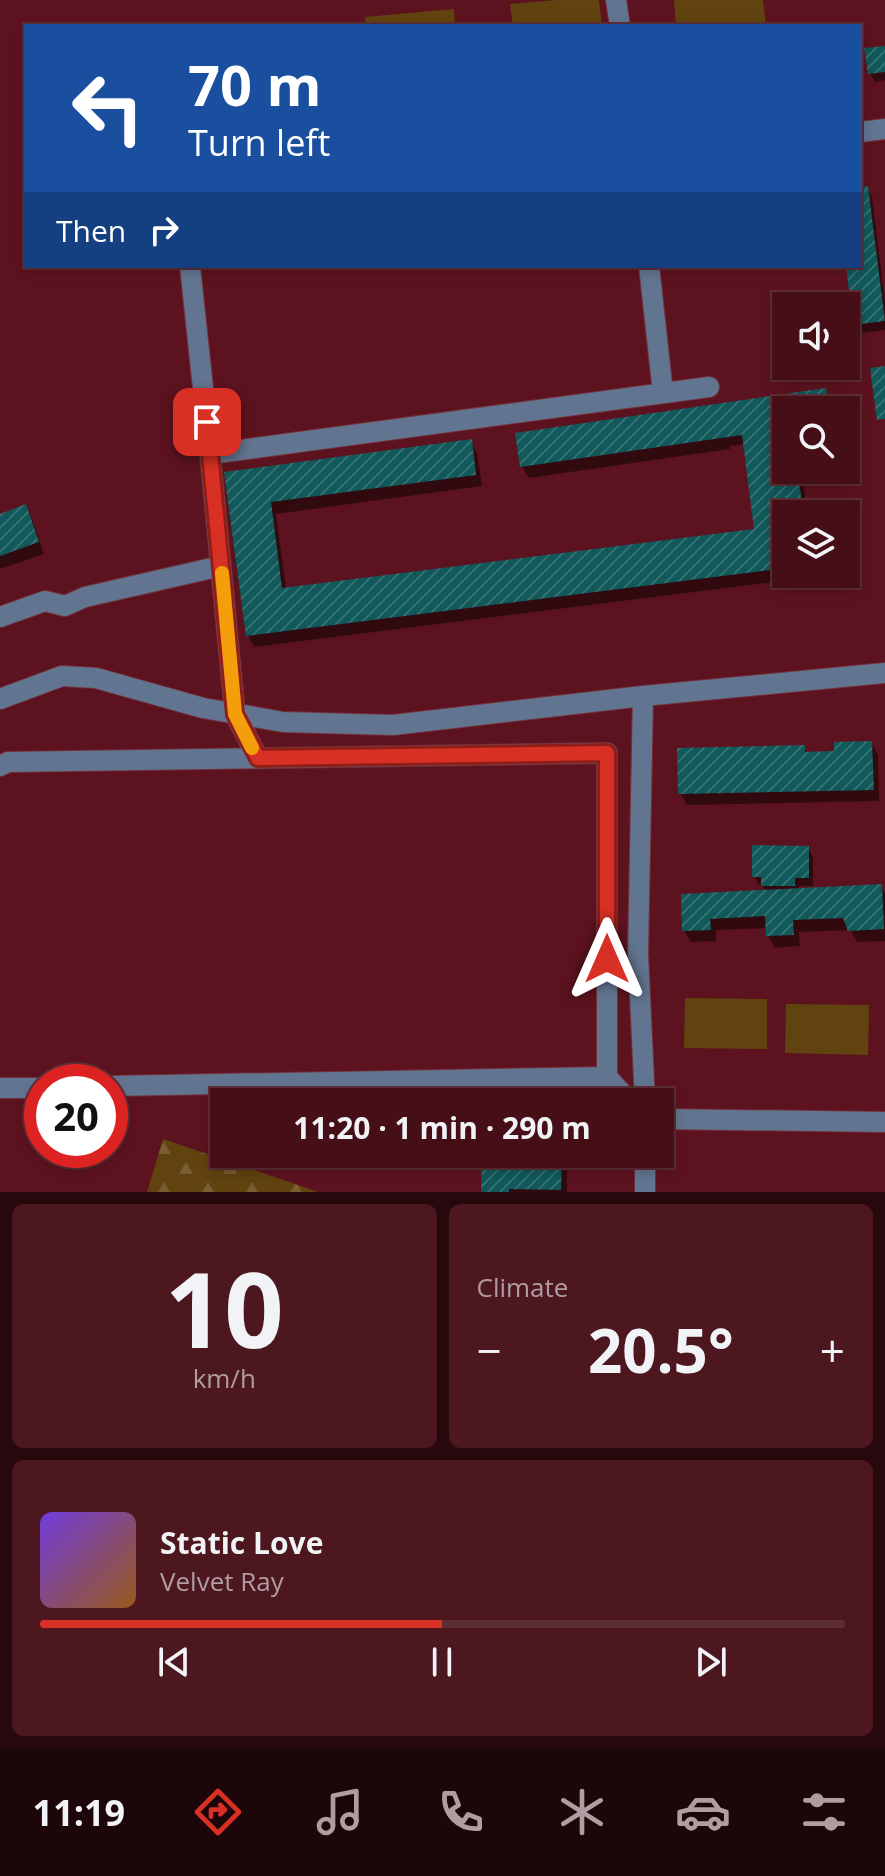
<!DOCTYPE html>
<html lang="en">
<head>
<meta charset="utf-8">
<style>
  body { margin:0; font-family:"Open Sans",sans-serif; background:#4d1720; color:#f1f3f6; height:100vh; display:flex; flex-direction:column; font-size:30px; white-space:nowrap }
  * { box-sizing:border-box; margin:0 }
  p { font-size:26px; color:#b09ca1 }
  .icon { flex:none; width:44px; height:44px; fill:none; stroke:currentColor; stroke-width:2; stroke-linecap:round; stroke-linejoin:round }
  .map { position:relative; height:1192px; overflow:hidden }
  .sheet { display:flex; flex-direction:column; gap:12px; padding:12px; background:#26080d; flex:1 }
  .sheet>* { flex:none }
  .guide { position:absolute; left:24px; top:24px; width:838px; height:244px; border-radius:0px; box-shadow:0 4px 12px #0003,0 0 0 2px #5e2e36; background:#1a4fa0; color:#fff; overflow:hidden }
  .fabs { position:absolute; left:772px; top:292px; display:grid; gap:16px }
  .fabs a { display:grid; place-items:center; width:88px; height:88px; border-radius:0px; background:#460e17; box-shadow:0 4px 12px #0003,0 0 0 2px #5e2e36; font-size:40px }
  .speed { position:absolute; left:24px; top:1064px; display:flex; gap:16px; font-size:40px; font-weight:700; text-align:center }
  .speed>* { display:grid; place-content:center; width:104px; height:104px; border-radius:50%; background:#460e17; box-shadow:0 4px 12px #0003,0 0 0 2px #5e2e36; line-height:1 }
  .speed .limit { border:12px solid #d22; background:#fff; color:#111 }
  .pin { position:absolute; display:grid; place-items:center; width:68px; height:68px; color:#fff; margin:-34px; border-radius:16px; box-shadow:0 4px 12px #0006 }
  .me { position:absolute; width:88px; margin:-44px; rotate:0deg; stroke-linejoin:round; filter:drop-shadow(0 0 6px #0008) }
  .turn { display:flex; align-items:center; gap:28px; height:168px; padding:0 32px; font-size:36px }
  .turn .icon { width:104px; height:104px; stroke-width:2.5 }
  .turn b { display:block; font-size:56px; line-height:68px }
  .then { display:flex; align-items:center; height:76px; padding:0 32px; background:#0003; gap:16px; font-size:30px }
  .big { font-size:60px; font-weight:700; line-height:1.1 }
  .sheet .widget { flex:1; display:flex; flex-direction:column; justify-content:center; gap:12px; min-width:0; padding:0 28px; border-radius:12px; background:#4d1720 }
  .sheet .dial { align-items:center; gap:0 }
  .dial b { font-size:104px; line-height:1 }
  .song { display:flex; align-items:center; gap:24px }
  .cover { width:96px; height:96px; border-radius:12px; background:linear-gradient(135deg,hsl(260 70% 55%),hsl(30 70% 35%)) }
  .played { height:8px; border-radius:4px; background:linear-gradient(90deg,#d93025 50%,#5e2e36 50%) }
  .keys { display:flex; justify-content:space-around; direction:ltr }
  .heat { display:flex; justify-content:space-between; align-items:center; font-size:44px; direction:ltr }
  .sheet .tiles { flex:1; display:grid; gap:12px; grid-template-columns:1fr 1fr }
  .widget:last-child { grid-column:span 2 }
  .trip { position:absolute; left:210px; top:1088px; width:464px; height:80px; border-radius:0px; background:#460e17; box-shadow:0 4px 12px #0003,0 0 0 2px #5e2e36; font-weight:700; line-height:80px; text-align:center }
  .tab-bar { display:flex; height:128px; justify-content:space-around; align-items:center; background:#1c0609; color:#b09ca1 }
  .tab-bar .icon { width:56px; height:56px }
  .tab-bar .current { color:#d93025 }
  .tab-bar b { font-size:36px; color:#f1f3f6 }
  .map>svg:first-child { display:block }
  .forest { fill:url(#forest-firs) }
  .garden { fill:#60430e }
  .shadow { fill:#0007; fill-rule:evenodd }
  .building { fill:url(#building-hatch) }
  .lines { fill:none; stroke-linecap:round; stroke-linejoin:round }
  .minor-casing { stroke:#73323c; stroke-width:22 }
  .minor { stroke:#627590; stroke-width:20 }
  .route-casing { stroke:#8d1f18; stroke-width:20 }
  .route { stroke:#d93025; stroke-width:14 }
  .slow { stroke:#f59e0b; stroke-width:14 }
</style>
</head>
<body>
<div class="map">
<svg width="885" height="1192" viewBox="0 0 885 1192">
  <defs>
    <pattern id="forest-firs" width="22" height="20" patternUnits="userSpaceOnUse" patternTransform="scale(2)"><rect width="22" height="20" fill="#60430e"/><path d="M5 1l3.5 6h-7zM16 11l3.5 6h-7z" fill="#785e32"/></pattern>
    <pattern id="building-hatch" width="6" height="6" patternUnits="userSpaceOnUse" patternTransform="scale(2)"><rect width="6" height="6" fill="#105859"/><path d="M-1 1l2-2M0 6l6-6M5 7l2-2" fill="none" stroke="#347071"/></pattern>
  </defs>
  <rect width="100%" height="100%" fill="#5d131f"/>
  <!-- forest -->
  <path class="forest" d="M163,1139L318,1192H147Z"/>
  <!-- garden -->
  <path class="garden" d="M556,0H599L602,26H513L510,4Z
    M674,0H763L766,26H676Z
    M454,9L455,26H366L365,17Z
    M685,998L767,999V1049L684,1048Z
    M786,1004L869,1005L868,1055L785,1053Z"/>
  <!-- shadow -->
  <path class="shadow" d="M885,48V80L875,82L870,73Z
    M867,188L872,197L885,302V330L860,333L855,324L848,266H860V189Z
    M825,390L830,398L832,410H786V470H802L807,514H786V574H815V577L254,647L248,635L226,474L470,441L477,453L482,486L276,514L286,589L756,530L745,444L730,446V449L529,478L522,467Z
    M25,507L32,519L44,554L0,569V516Z
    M871,743L878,755L879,801L687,805L680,793L804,747L807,754L836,753Z
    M808,848L813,857V889L881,886L885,894V941L857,942L850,930L799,932L800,946L775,948L768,936V928L716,930V941L691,942L684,930L766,892L763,885H759L754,876ZM799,886H813V889L799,890Z
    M484,1154L561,1155L567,1167V1192H483Z"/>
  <!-- building -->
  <path class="building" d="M885,46V72L868,74L864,48Z
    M868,186L885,321L853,325L846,266H860V187Z
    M885,366V419L877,420L870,368Z
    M826,388L830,410H786V470H798L803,514H786V568L246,636L224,472L472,439L476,475L271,502L282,588L754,529L742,435L520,467L515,433Z
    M26,504L39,542L0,556V514Z
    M872,741L874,790L678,794L677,748L805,745V752L834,751V742Z
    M752,845L809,846V878H795V886H761V877H752Z
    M882,884L884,929L848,931L843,918L793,920L794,935L766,936L765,916L710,919L711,930L682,931L681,894Z
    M482,1154H562L561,1190L509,1189V1192H481Z"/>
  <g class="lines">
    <!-- minor casing -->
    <g class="minor-casing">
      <path id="minor" d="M616,0L620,26
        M860,132L885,129
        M190,266L210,454L235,714L258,758
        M649,266L663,393
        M210,454L709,387
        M0,617L45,601L65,606L85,597L221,566
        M643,696L638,954L645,1102
        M0,699L62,676L96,678L203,708L283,722L393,725L643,696L885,673
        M0,766L8,762L607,753V1077L630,1102
        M110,1086L607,1077
        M0,1088H42
        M660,1119L885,1122
        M645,1192V1154"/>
    </g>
    <!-- minor -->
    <use href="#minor" class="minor"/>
  </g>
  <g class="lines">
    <!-- route casing -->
    <g class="route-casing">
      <path id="route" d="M207,422L235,714L258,758L607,753V959"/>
    </g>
    <!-- route -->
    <use href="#route" class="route"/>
    <!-- slow -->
    <path class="slow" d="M222,573L235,714L252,748"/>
  </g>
</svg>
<div class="fabs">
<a><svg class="icon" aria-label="sound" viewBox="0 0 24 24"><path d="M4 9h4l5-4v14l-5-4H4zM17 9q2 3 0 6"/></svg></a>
<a><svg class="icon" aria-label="search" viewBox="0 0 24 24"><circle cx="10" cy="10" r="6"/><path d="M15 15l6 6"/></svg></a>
<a><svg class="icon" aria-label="layers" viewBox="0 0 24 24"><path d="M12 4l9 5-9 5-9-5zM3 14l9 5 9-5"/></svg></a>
</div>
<div class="speed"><div class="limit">20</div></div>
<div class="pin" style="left:207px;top:422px;background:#d93025"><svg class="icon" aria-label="arrive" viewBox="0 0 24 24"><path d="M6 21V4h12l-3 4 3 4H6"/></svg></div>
<svg class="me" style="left:607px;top:959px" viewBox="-20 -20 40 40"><path d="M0-17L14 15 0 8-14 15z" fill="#d93025" stroke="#fff" stroke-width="4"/></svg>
<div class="trip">11:20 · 1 min · 290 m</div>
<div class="guide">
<div class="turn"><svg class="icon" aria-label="left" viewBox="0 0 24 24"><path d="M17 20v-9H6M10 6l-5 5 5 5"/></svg><div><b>70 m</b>Turn left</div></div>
<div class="then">Then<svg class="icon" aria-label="right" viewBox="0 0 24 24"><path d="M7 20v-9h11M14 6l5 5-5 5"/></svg></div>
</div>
</div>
<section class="sheet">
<div class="tiles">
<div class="widget dial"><b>10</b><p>km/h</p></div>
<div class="widget"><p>Climate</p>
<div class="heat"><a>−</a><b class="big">20.5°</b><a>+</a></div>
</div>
<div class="widget">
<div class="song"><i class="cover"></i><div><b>Static Love</b><p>Velvet Ray</p></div></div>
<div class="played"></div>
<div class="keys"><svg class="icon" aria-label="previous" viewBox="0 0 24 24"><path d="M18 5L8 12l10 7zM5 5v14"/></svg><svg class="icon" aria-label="pause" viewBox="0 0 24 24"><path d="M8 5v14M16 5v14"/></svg><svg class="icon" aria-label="next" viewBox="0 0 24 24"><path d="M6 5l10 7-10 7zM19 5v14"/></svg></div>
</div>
</div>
</section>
<nav class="tab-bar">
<b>11:19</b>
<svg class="icon current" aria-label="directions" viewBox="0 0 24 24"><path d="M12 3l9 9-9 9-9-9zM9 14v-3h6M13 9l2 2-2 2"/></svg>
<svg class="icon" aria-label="music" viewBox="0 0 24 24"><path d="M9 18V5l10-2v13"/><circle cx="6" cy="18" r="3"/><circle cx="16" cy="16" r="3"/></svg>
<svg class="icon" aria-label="phone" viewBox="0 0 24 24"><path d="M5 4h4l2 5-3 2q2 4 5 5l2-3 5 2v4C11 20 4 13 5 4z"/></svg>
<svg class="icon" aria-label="climate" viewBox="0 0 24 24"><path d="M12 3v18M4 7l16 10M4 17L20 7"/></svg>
<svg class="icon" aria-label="car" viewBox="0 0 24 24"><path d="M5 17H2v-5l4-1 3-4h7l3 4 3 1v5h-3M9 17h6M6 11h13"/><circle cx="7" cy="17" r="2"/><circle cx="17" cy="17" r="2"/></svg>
<svg class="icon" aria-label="filters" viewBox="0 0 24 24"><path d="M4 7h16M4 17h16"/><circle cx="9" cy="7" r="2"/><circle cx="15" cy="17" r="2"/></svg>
</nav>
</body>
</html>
